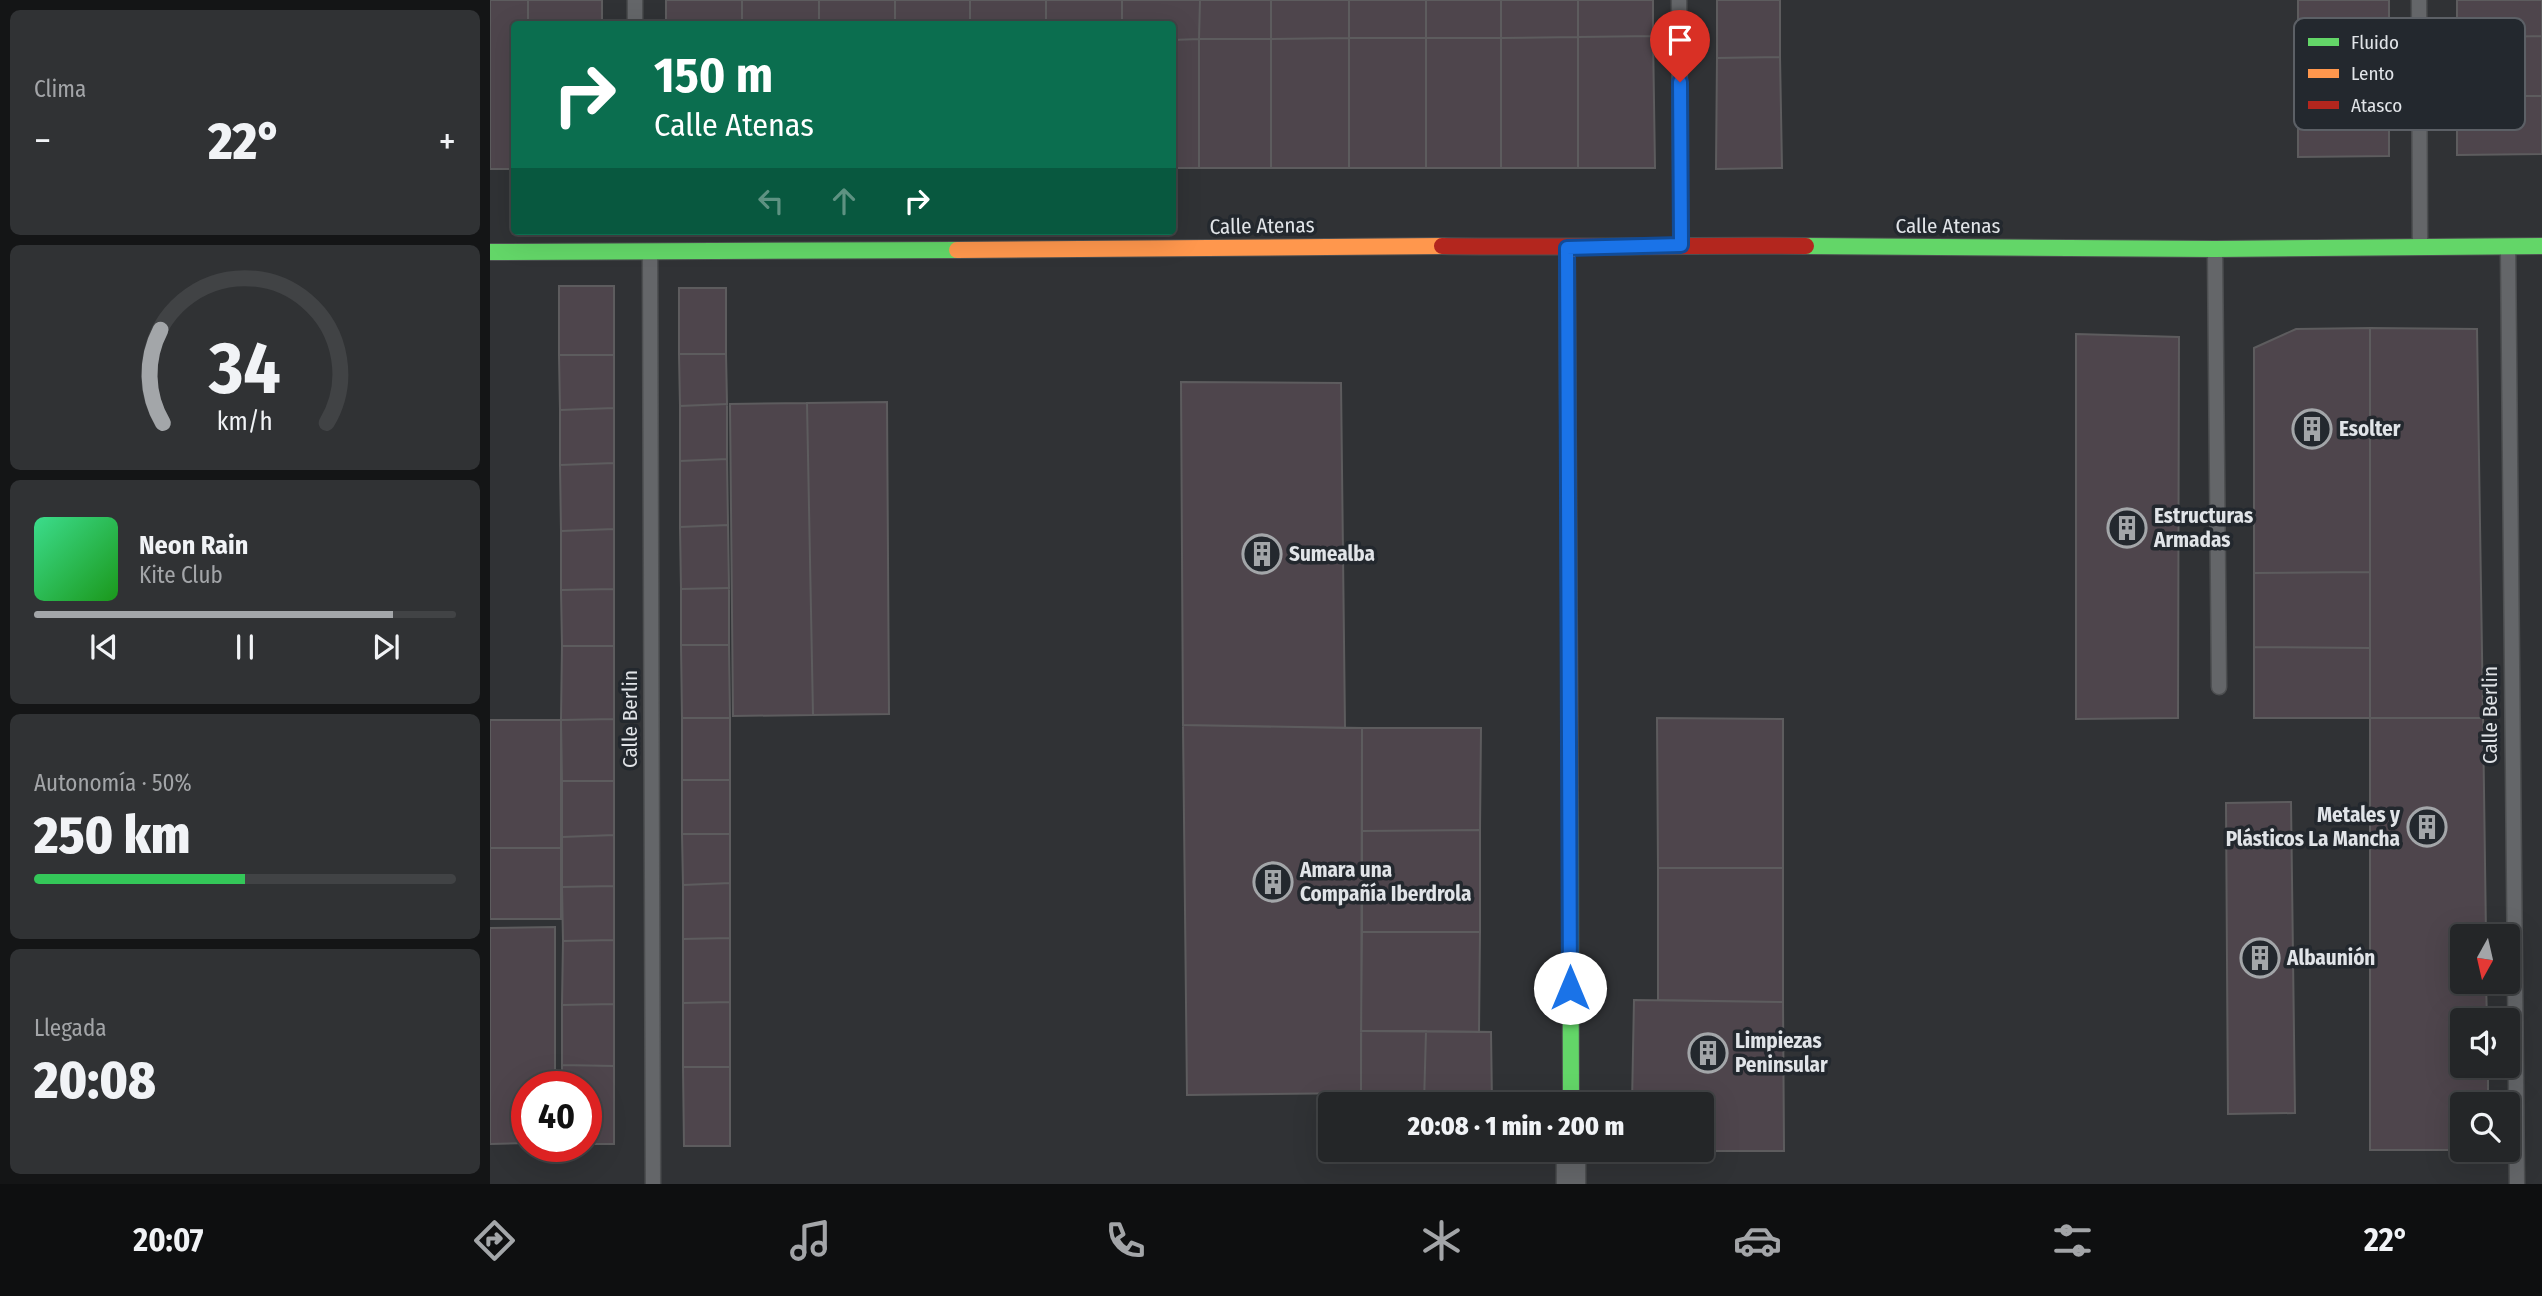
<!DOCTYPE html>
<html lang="es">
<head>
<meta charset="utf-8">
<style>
  body { margin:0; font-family:"Fira Sans Condensed",sans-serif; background:#303234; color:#f1f3f6; height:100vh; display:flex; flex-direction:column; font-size:26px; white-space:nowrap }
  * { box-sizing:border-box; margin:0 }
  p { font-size:23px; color:#a3a5a8 }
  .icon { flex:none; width:38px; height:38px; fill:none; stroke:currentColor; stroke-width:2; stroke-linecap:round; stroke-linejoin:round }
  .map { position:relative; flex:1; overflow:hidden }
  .sheet { display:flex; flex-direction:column; gap:10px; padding:10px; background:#141516; width:490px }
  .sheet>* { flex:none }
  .hud { position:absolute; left:21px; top:21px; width:665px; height:214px; border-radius:7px; box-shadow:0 7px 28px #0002,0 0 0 2px #414345; background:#0b6e4f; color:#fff; overflow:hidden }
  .needle { width:46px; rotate:188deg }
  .controls { position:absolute; left:1960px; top:924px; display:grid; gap:14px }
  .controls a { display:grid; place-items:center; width:70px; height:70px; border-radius:7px; background:#242628; box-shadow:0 7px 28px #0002,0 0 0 2px #414345; font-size:35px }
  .speed { position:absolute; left:21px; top:1071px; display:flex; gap:14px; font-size:35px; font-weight:700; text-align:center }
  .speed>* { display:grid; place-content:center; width:91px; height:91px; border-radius:50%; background:#242628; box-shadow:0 7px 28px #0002,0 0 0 2px #414345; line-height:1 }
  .speed .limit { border:10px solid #d22; background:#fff; color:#111 }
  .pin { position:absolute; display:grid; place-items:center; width:60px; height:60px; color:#fff; margin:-72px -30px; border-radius:50% 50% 50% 0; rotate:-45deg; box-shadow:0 0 7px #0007 }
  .pin .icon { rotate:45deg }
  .me { position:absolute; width:77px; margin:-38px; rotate:0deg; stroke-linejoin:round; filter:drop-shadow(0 0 5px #0008) }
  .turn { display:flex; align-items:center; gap:24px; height:147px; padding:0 28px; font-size:32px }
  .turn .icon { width:91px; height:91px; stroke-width:2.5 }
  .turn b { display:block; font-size:49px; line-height:60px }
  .lanes { display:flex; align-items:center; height:66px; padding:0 28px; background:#0003; justify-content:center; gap:35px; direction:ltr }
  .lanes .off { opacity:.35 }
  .big { font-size:52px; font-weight:800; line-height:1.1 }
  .sheet .card { flex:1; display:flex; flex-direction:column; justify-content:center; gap:10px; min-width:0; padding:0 24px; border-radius:10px; background:#303234 }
  .sheet .dial { align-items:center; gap:0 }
  .dial svg { height:182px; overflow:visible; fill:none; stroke:#414345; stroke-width:7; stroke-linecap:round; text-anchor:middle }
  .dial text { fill:#f1f3f6; stroke:none }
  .song { display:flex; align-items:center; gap:21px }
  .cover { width:84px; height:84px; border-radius:10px; background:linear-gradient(135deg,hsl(150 70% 55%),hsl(120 70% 35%)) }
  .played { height:7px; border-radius:4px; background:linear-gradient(90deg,#a3a6a9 85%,#414345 85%) }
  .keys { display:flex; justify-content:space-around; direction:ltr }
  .heat { display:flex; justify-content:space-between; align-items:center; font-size:38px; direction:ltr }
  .charge { height:10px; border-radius:5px; background:linear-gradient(90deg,#34c759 50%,#414345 0) }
  .trip { position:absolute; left:828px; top:1092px; width:396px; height:70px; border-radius:7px; background:#242628; box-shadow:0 7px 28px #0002,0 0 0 2px #414345; font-weight:800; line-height:70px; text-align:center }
  .menu { display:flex; height:112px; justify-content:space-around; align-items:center; background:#0e0f10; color:#a3a5a8 }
  .menu .icon { width:49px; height:49px }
  .menu .on { color:#a3a6a9 }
  .menu b { font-size:32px; color:#f1f3f6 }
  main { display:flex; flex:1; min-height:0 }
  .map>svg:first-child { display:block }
  .building { fill:#4e454c; stroke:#5d5c5e; stroke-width:2 }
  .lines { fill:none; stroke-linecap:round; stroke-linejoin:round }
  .lane-casing { stroke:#4d4f51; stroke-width:17 }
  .street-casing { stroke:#4d4f51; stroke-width:31 }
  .fast-casing { stroke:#4d4f51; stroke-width:18 }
  .slow-casing { stroke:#4d4f51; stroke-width:18 }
  .jam-casing { stroke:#4d4f51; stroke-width:18 }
  .lane { stroke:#646669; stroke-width:14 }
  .street { stroke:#646669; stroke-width:28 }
  .fast { stroke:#63d668; stroke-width:16 }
  .slow { stroke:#ff974d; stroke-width:16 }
  .jam { stroke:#b3261e; stroke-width:16 }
  .route-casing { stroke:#114b97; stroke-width:18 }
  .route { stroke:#1a73e8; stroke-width:12 }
  .labels { text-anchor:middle; stroke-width:7; stroke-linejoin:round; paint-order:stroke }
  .street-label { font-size:21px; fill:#e1e4e8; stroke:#23282e }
  .poi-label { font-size:21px; font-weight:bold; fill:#e1e4e8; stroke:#23282e; text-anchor:start }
  .key { fill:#23282e; stroke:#5c6066; stroke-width:2 }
  .key-label { font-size:19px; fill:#e1e4e8 }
</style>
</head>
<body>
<main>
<section class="sheet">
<div class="card"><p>Clima</p>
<div class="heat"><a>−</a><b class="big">22°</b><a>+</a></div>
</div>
<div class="card dial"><svg viewBox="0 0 100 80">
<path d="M14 69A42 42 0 1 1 86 69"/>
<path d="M14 69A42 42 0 0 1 13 28" stroke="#a3a6a9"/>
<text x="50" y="56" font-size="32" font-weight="700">34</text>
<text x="50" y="72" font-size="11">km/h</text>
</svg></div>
<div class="card">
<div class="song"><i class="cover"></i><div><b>Neon Rain</b><p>Kite Club</p></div></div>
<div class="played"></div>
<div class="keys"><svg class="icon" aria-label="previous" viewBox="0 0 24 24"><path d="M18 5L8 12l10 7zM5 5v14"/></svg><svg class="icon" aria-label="pause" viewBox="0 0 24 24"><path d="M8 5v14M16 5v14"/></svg><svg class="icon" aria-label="next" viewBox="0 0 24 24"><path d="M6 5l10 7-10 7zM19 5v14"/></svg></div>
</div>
<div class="card"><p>Autonomía · 50%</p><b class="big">250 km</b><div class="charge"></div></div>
<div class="card"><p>Llegada</p><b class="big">20:08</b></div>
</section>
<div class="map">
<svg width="2052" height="1184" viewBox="0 0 2052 1184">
  <rect width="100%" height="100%" fill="#303235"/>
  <!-- building -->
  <path class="building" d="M0,0H38V24H24V169H0Z
    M38,0H112V24H38Z
    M176,0H252V24H176Z
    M252,0H329V24H252Z
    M329,0H405V24H329Z
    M405,0H480V24H405Z
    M480,0H556V24H480Z
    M556,0H632V24H556Z
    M632,0H710L709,39L682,40V24H632Z
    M710,0H781V39H709Z
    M781,0H859V38L781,39Z
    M859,0H936V38H859Z
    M936,0H1011V38H936Z
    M1011,0H1088V37L1011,38Z
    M1088,0H1163V36L1088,37Z
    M1227,0H1290V57L1227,58Z
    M1808,0H1899V39L1808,41Z
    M1967,0H2052V36L1967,38Z
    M1163,36L1165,168H1088V37Z
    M2052,36V96H1967V38Z
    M1088,37V168H1011V38Z
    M859,38H936V168H859Z
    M859,38V168H781V39Z
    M936,38H1011V168H936Z
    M709,39H781V168H709Z
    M709,39V168H682V40Z
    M1290,57L1292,168L1226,169L1227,58Z
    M1808,95H1899V156L1808,157Z
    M1967,96H2052V154L1967,155Z
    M69,286H124V355H69Z
    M189,288H236V354H189Z
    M1880,328V572L1764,573V348L1806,329Z
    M1880,328L1987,329L1993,718H1880Z
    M1586,334L1689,337L1688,718L1586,719Z
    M189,354H236L237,404L190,406Z
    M69,355H124V408L70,410Z
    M691,382L851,383L855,728L693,725Z
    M397,402L399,714L323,715L317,403Z
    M317,403L323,715L243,716L240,404Z
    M237,404V459L190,461V406Z
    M124,408V463L70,465V410Z
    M237,459L238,525L190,527V461Z
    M124,463V529L71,531L70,465Z
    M238,525L239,588L191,589L190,527Z
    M124,529V589L71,590V531Z
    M1880,572V648L1764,647V573Z
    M239,588V645H191V589Z
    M124,589V646H72L71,590Z
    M191,645H239L240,718H192Z
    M72,646H124V719L71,720Z
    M1764,647L1880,648V718H1764Z
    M192,718H240V780H192Z
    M1167,718L1293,719V868H1168Z
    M1880,718H1993L1996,936H1972V982H1996L1997,1020H1972V1066H1998V1104H1972V1150H1999H1880Z
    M124,719V781H72L71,720Z
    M0,720H71V848H0Z
    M693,725L872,728L871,1093L697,1095Z
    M872,728H991L990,830L872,831Z
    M192,780H240V834H192Z
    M72,781H124V835L72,837Z
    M1801,802L1805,1113L1738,1114L1736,803Z
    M990,830V932H872V831Z
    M192,834H240V883L193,885Z
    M124,835V886L72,887V837Z
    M0,848H71V919H0Z
    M1168,868H1293V1002L1168,1000Z
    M240,883V938L193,939V885Z
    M124,886V940L73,941L72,887Z
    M65,927V1087H37V1143L0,1144V928Z
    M872,932H990L989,1032L871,1031Z
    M240,938V1002L193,1003V939Z
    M124,940V1004L72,1005L73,941Z
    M1144,1000L1293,1002L1294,1151H1177L1176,1150H1211V1104H1142Z
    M240,1002V1067H193V1003Z
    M124,1004V1066L72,1065V1005Z
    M871,1031H936L934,1104H871Z
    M936,1031L1001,1032L1002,1104H934Z
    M72,1065L124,1066V1144H96V1087H72Z
    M193,1067H240V1146H194Z"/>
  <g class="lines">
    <!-- lane casing -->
    <g class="lane-casing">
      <path id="lane" d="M1189,0L1191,244
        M1929,0L1930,247
        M145,24V0
        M2018,248L2027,1184
        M1725,251L1729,687
        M160,254L163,1184"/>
    </g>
    <!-- street casing -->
    <g class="street-casing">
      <path id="street" d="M1081,1150V1184"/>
    </g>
    <!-- fast casing -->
    <g class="fast-casing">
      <path id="fast" d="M1316,246L1725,249L2052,246
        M0,252L467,250
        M1080,788L1081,1104"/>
    </g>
    <!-- slow casing -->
    <g class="slow-casing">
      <path id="slow" d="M1077,248L1080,788
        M467,250L952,246"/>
    </g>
    <!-- jam casing -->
    <g class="jam-casing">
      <path id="jam" d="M952,246C1073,248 1194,245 1316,246"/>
    </g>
    <!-- lane -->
    <use href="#lane" class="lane"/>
    <!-- street -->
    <use href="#street" class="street"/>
    <!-- fast -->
    <use href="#fast" class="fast"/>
    <!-- slow -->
    <use href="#slow" class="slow"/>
    <!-- jam -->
    <use href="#jam" class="jam"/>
  </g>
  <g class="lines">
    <!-- route casing -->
    <g class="route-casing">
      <path id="route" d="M1080,988L1077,248L1191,245L1190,82"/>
    </g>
    <!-- route -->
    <use href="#route" class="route"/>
  </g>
  <!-- icons -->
  <defs>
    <g id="building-ring" transform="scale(2.0125)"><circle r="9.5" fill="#23282e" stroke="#a3a6a9" stroke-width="1.5"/><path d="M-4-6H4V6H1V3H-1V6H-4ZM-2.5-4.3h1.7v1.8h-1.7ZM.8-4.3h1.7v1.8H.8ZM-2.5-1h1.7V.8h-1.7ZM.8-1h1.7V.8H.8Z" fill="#a3a6a9"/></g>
  </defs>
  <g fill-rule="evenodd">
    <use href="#building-ring" x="1822" y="429"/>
    <use href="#building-ring" x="1637" y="528"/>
    <use href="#building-ring" x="772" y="554"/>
    <use href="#building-ring" x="1937" y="827"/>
    <use href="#building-ring" x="783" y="882"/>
    <use href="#building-ring" x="1770" y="958"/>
    <use href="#building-ring" x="1218" y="1053"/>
  </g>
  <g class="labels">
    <!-- street labels -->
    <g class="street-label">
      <text transform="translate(772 226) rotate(-1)" y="7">Calle Atenas</text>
      <text x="1458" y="233">Calle Atenas</text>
      <text transform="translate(2000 715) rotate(-90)" y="7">Calle Berlin</text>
      <text transform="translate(140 719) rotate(-90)" y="7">Calle Berlin</text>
    </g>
    <!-- poi labels -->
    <g class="poi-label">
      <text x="1849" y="436">Esolter</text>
      <text x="1664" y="523">Estructuras<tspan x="1664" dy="24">Armadas</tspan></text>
      <text x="799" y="561">Sumealba</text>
      <text x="1910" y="822" text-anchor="end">Metales y<tspan x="1910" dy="24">Plásticos La Mancha</tspan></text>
      <text x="810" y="877">Amara una<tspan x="810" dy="24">Compañía Iberdrola</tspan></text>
      <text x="1797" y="965">Albaunión</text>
      <text x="1245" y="1048">Limpiezas<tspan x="1245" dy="24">Peninsular</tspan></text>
    </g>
  </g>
  <!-- legend -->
  <rect x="1804" y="18" width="231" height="112" rx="10" class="key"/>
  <rect x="1818" y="38" width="31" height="8" fill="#63d668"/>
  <rect x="1818" y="69" width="31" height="9" fill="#ff974d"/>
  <rect x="1818" y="101" width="31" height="8" fill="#b3261e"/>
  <g class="key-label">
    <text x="1861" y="49">Fluido</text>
    <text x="1861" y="80">Lento</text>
    <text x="1861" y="112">Atasco</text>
  </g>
</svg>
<div class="controls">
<a><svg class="needle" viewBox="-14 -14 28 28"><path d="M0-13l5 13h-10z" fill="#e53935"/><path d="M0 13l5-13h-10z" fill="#a3a5a8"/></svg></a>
<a><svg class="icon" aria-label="sound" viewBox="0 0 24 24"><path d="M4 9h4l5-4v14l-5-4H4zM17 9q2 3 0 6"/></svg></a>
<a><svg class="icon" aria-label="search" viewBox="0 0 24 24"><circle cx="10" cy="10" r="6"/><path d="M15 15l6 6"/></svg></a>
</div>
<div class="speed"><div class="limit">40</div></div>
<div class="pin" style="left:1190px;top:82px;background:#d93025"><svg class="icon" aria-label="arrive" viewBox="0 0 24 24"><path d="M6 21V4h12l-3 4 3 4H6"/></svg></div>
<svg class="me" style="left:1080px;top:988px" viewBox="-20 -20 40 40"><circle r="19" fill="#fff"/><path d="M0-13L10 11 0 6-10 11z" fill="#1a73e8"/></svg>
<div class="trip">20:08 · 1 min · 200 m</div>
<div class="hud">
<div class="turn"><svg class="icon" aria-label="right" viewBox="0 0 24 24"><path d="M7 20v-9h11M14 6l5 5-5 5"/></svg><div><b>150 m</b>Calle Atenas</div></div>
<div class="lanes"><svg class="icon off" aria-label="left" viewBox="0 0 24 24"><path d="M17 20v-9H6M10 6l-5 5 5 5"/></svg><svg class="icon off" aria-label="ahead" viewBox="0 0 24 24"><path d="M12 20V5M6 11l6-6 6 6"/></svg><svg class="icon" aria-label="right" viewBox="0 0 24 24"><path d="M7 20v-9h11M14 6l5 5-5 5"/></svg></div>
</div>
</div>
</main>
<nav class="menu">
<b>20:07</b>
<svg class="icon on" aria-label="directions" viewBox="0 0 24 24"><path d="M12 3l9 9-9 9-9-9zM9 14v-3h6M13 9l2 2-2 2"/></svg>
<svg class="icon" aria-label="music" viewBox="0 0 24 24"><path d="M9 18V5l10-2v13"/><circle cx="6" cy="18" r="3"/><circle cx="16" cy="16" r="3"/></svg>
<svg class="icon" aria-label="phone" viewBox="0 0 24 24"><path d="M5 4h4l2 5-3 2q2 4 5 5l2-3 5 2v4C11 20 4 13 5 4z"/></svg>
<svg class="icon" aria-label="climate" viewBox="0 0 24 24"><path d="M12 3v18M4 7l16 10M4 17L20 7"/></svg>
<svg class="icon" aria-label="car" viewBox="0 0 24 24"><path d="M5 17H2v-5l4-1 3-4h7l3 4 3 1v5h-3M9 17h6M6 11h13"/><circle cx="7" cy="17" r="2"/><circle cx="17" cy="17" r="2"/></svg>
<svg class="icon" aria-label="filters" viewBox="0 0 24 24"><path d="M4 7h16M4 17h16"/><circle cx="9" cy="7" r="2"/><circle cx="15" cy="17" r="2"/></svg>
<b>22°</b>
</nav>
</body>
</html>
